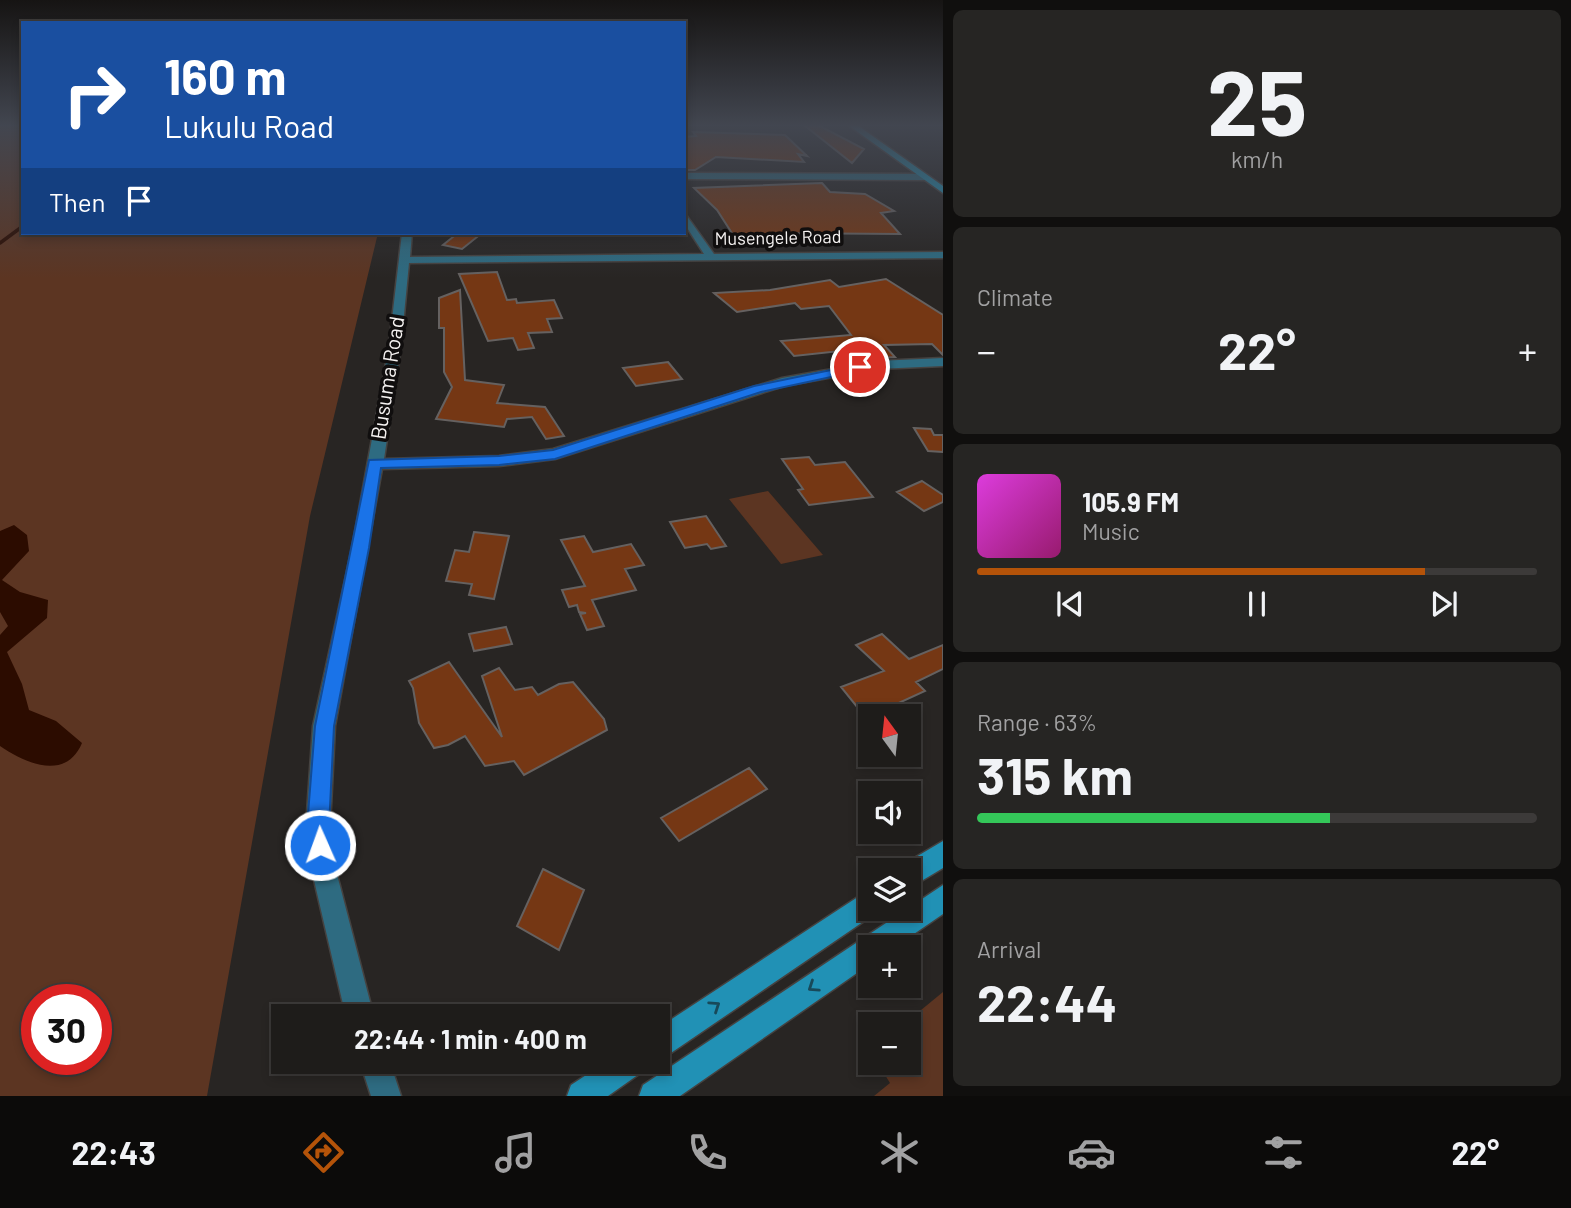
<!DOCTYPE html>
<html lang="en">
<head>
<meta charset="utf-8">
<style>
  body { margin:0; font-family:Barlow,sans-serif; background:#262523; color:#f1f3f6; height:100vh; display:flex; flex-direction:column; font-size:26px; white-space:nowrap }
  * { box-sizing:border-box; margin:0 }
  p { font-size:23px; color:#a1a1a2 }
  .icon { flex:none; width:38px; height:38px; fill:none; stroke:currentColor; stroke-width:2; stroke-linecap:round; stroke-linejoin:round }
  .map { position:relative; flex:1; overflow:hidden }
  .details { display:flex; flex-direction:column; gap:10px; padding:10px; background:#100f0e; width:628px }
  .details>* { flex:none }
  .hud { position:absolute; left:21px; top:21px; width:665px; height:214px; border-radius:0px; box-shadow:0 4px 10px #0003,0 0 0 2px #3c3a39; background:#1a4fa0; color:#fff; overflow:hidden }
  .needle { width:46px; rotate:345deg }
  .buttons { position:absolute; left:858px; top:704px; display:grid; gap:14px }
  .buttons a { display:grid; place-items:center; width:63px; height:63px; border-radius:0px; background:#1e1c1a; box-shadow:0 4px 10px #0003,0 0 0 2px #3c3a39; font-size:35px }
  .speed { position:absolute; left:21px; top:984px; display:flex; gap:14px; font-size:35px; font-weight:700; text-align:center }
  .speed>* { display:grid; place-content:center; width:91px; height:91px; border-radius:50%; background:#1e1c1a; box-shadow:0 4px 10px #0003,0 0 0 2px #3c3a39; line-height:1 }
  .speed .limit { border:10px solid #d22; background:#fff; color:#111 }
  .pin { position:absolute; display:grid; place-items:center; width:60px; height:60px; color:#fff; margin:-30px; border:4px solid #fff; border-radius:50%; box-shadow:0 2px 7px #0007 }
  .me { position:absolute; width:77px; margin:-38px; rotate:358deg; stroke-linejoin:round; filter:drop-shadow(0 0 5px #0008) }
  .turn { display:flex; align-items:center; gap:24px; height:147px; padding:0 28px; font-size:32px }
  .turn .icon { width:91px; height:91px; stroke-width:2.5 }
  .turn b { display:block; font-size:49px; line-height:60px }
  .then { display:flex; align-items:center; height:66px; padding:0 28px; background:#0003; gap:14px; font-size:26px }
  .big { font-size:52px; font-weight:700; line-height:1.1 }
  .details .card { flex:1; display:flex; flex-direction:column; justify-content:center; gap:10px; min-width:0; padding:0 24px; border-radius:10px; background:#262523 }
  .details .dial { align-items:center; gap:0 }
  .dial b { font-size:91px; line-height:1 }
  .song { display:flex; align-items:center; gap:21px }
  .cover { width:84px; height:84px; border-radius:10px; background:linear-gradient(135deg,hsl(300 70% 55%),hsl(320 70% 35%)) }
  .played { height:7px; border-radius:4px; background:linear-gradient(90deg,#b45309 80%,#3c3a39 80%) }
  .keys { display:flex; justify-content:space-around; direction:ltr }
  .heat { display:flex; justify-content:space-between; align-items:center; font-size:38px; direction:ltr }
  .charge { height:10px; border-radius:5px; background:linear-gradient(90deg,#34c759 63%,#3c3a39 0) }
  .trip { position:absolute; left:271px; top:1004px; width:399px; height:70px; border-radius:0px; background:#1e1c1a; box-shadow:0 4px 10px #0003,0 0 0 2px #3c3a39; font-weight:700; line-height:70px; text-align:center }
  .tab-bar { display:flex; height:112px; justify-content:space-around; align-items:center; background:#0c0b0a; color:#a1a1a2 }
  .tab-bar .icon { width:49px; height:49px }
  .tab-bar .active { color:#b45309 }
  .tab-bar b { font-size:32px; color:#f1f3f6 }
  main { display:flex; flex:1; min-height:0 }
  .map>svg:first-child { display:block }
  .green { fill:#5c3522; fill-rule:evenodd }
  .water { fill:#2c0c00 }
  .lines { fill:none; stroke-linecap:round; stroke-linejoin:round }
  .stream { stroke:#2c0c00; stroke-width:3.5 }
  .building { fill:#753714; stroke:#656160; stroke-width:2 }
  .street-casing { stroke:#454240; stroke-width:3 }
  .secondary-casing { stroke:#454240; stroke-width:3 }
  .street { fill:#2e6b81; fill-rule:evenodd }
  .secondary { fill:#2191b5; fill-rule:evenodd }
  .oneway { stroke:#184959 }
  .route { fill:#1a73e8; stroke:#114b97; stroke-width:2 }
  .labels { text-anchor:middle; stroke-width:7; stroke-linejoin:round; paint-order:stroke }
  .far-street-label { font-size:18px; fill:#f6f3f2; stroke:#100e0e }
  .street-label { font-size:21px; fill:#f6f3f2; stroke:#100e0e }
</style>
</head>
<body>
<main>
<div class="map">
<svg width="943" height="1096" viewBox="0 0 943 1096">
  <rect width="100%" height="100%" fill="#282523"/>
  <!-- green -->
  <path class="green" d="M0,125H23V233H378L310,516L207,1096H0ZM37,999H96V1059H37Z
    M768,491L823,555L781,564L729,499Z
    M943,992V1096H874L890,1083L877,1062H908V1024H904Z"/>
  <!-- water -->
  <path class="water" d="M14,525L27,535L29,551L2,580L20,592L48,600L47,618L7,652L22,684L29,710L56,721L82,743C66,781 26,764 0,746V635L8,626L0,612V531Z"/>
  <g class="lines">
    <!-- stream -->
    <path class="stream" d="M0,243L23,226"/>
  </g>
  <!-- building -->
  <path class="building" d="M804,125H818L864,149L852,163Z
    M693,132L785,135L807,156L798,154L804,162L716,157L695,170H684V137L696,136Z
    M822,183L830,192L865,194L894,211L881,213L900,234L772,233L778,241H737L717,210L694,188Z
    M458,233H482L462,249L443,245Z
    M497,272L507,300L516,299L517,303L554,300L562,318L547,319L552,332L528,333L534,348L518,350L513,338L488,341L459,274Z
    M886,279L943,315V355L932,344L884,345L895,357L877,358L868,348L794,356L781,341L851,335L829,306L801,309L795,303L737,312L714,293L770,290L830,280L839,287Z
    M460,290L465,380L504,385L497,403L545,407L564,436L546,439L532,417L507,419L504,427L436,419L452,387L444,372V328H439V298Z
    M668,362L682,379L636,386L623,368Z
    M914,428L931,429L934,435H943V452L928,451Z
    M809,457L815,465L845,462L873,497L809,505L798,490L803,489L782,459Z
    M922,481L943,495V502L924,511L897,492Z
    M706,516L726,546L711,549L707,544L685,548L670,522Z
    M474,532L509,536L494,599L469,595L472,584L446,581L455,550L469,552Z
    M584,536L593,552L631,544L644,565L625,569L636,590L592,600L604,626L587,630L580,614L586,613L579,612L577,605L569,607L562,590L585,586L561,540Z
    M506,627L512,644L474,651L469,634Z
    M882,634L909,659L943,645V669L916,682L925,691L866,718L841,687L884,671L856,645Z
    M449,662L502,737L482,676L499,668L515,690L532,687L538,695L559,684L573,682L604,719L607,730L524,775L514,761L485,766L465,736L448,745L434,748L419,723L413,688L409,681Z
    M749,768L767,789L679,841L661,818Z
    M543,869L584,890L559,950L517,926Z"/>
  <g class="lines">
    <!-- street casing -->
    <g class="street-casing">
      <path id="street" d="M684,173L924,174L928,177L924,180L684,179Z
        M684,212L714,254L943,252V258L409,263L401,346L384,459L499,456L553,449L782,378L877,361L943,358V366L877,369L784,386L555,459L499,466L382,469L335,726L330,827L334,863L374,1017H346L310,863L306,827L313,726L352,548L389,346L402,233H412L410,257L704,254L684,223Z
        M360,1062H390L401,1096H371Z"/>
    </g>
    <!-- secondary casing -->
    <g class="secondary-casing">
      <path id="secondary" d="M848,125H857L943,186V193Z
        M943,841V868L908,889V870H898L899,867Z
        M943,885V914L895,947H870V964L680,1096H639L643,1085Z
        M870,889V908H880L879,911L668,1055L658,1060V1028Z
        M606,1062H647L642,1072L608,1096H567L571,1085Z"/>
    </g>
    <!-- street -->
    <use href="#street" class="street"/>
    <!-- secondary -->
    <use href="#secondary" class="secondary"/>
  </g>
  <!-- one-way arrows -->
  <defs><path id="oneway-chevron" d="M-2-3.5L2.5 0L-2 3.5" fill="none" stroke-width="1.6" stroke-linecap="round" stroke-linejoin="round" transform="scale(1.75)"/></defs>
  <g class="oneway">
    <use href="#oneway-chevron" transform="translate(813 987) rotate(146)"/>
    <use href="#oneway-chevron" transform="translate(715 1006) rotate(-34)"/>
  </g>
  <!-- sky -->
  <linearGradient id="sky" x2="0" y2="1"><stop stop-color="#161413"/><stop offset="0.45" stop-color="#424650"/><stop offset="1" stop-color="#424650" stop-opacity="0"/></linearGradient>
  <rect width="943" height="278" fill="url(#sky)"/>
  <!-- route -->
  <path class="route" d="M860,364L864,365V370L761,392L555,459L499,465L381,468L369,548L334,726L329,827L331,845L328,853L320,856L312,853L307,827L315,726L369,460L499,456L553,450L754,386Z"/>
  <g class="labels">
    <!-- far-street labels -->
    <g class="far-street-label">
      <text transform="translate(778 238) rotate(-1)" y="6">Musengele Road</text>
    </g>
    <!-- street labels -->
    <g class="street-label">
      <text transform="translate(388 378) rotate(-81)" y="7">Busuma Road</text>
    </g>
  </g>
</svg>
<div class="buttons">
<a><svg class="needle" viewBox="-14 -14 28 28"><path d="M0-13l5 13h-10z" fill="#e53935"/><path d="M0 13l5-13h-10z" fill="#a1a1a2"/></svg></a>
<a><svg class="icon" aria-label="sound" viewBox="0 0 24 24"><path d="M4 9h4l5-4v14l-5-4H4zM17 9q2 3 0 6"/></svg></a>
<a><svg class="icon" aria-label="layers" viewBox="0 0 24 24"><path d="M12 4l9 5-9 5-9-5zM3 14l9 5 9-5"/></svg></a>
<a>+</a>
<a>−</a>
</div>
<div class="speed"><div class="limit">30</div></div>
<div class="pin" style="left:860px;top:367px;background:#d93025"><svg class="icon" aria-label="arrive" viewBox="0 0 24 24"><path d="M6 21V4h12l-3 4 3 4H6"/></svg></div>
<svg class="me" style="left:320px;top:845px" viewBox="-20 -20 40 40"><circle r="17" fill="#1a73e8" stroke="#fff" stroke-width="3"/><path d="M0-11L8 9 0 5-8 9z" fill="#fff"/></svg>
<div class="trip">22:44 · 1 min · 400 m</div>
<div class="hud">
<div class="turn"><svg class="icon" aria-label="right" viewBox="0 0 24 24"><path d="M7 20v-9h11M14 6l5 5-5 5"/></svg><div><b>160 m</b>Lukulu Road</div></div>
<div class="then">Then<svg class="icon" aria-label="arrive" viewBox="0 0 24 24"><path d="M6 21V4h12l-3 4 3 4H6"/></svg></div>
</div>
</div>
<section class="details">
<div class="card dial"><b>25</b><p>km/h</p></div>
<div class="card"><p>Climate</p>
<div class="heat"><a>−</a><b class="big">22°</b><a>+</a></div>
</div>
<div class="card">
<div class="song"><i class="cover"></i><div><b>105.9 FM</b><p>Music</p></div></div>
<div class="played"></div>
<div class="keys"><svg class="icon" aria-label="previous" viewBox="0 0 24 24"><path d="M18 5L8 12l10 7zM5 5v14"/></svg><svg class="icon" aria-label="pause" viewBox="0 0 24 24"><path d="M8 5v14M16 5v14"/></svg><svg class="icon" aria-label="next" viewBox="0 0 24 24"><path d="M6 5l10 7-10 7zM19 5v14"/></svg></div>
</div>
<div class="card"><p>Range · 63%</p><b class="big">315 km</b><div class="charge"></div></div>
<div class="card"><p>Arrival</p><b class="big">22:44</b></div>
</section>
</main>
<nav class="tab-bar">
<b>22:43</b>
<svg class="icon active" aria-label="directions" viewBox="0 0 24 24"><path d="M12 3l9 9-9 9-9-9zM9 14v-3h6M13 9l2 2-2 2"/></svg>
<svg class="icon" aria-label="music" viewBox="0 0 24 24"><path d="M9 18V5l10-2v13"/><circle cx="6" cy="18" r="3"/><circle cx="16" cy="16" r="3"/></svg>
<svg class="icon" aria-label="phone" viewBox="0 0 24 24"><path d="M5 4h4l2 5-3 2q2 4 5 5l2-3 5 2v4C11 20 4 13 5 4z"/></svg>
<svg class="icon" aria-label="climate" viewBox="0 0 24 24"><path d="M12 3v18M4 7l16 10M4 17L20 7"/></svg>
<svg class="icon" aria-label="car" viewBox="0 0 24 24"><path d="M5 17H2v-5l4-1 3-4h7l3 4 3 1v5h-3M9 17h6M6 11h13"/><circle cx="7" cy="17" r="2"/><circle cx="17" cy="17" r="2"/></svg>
<svg class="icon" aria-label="filters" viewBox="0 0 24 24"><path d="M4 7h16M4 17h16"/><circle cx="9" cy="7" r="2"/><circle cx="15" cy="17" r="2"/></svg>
<b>22°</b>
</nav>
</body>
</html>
